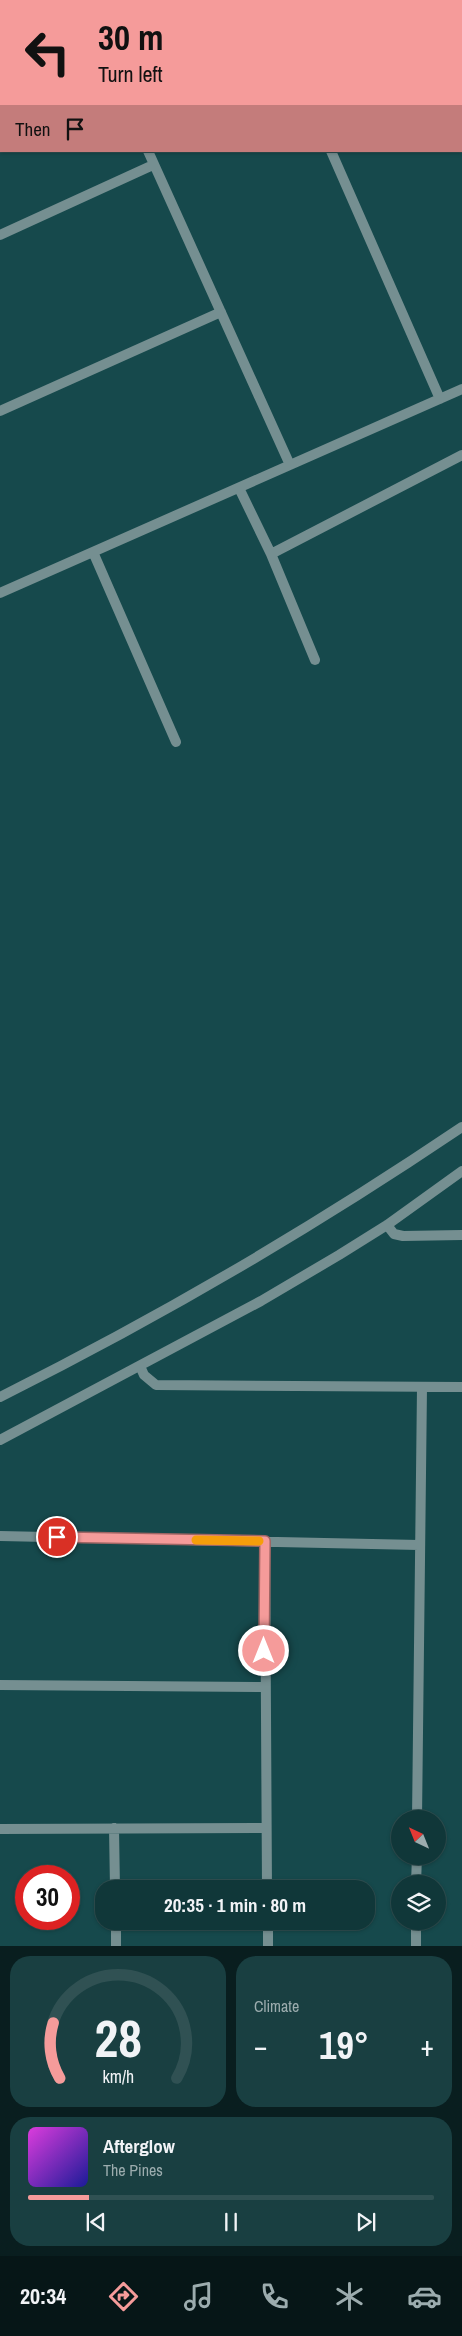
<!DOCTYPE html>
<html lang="en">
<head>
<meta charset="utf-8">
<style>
  body { margin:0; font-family:"Archivo Narrow",sans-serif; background:#193f41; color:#f1f3f6; height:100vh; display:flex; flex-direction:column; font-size:19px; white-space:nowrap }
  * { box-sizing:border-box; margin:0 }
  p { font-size:16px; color:#9cacae }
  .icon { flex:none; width:28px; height:28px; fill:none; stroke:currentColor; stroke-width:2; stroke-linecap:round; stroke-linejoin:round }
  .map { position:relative; height:1946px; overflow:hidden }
  .sheet { display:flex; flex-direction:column; gap:10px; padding:10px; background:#091e1f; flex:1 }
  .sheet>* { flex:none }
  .top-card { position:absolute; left:0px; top:0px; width:462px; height:152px; box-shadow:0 1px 4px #0004,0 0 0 1px #305153; background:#f59b9a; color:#111; overflow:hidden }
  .needle { width:32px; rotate:317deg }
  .controls { position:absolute; left:391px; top:1810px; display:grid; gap:10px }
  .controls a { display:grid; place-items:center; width:55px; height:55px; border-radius:50%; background:#103739; box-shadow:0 1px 4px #0004,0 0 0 1px #305153; font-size:25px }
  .speed { position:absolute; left:15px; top:1865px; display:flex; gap:10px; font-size:25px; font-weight:700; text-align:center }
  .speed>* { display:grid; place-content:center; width:65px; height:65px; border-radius:50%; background:#103739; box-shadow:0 1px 4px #0004,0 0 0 1px #305153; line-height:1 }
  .speed .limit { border:8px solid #d22; background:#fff; color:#111 }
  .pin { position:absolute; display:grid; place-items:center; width:42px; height:42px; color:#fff; margin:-21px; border:2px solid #fff; border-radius:50%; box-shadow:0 1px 5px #0007 }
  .me { position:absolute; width:55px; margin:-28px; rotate:0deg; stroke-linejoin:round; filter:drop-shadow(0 0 4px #0008) }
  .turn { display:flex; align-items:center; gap:18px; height:105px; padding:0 15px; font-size:22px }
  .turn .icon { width:65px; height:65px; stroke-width:2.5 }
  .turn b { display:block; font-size:35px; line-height:42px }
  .then { display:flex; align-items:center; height:48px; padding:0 15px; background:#0003; gap:10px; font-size:19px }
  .big { font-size:38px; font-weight:700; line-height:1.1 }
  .sheet .card { flex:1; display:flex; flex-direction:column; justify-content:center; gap:8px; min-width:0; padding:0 18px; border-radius:20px; background:#193f41 }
  .sheet .dial { align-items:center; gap:0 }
  .dial svg { height:130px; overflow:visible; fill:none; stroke:#305153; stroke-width:7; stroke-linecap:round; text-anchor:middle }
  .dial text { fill:#f1f3f6; stroke:none }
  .song { display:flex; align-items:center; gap:15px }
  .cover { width:60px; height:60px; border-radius:8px; background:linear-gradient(135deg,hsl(300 70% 55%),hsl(240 70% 35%)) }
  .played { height:5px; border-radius:2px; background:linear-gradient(90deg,#f59b9a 15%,#305153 15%) }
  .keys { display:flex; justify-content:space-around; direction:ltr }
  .heat { display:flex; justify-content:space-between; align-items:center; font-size:28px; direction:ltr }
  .sheet .tiles { flex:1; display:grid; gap:10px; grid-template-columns:1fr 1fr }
  .card:last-child { grid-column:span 2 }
  .trip { position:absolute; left:95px; top:1880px; width:280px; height:50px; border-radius:20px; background:#103739; box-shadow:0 1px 4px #0004,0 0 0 1px #305153; font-weight:700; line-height:50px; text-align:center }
  .dock { display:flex; height:80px; justify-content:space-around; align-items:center; background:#061617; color:#9cacae }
  .dock .icon { width:35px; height:35px }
  .dock .current { color:#f59b9a }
  .dock b { font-size:22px; color:#f1f3f6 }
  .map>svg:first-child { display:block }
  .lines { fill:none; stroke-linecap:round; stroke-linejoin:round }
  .minor { stroke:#758f91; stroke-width:10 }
  .route-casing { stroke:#9f6564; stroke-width:12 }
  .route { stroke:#f59b9a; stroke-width:9 }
  .slow { stroke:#f59e0b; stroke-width:9 }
</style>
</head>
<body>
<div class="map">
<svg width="462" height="1946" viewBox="0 0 462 1946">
  <rect width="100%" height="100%" fill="#16494c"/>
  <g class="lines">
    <!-- minor -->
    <path class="minor" d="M83,0L84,1
      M443,0L444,1
      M271,1L274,0
      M461,41L462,43
      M148,151L290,465
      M331,151L440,399
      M0,235L153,165
      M0,411L221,312
      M239,488L271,554L315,660
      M93,552L176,742
      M271,554L462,455
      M0,593L462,389
      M387,1225L394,1234L403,1236L462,1235
      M140,1366L144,1375L156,1385L462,1387
      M0,1397C160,1317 314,1227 462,1127
      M0,1440L261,1301L339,1255L387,1225L462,1171
      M0,1536L419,1545
      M265,1541L267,1889
      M0,1685L264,1687
      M417,1819L422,1387
      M114,1828L115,1889
      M0,1829L266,1828
      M416,1884L417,1856
      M116,1921V1946
      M268,1921V1946
      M416,1946V1921"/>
  </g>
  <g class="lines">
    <!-- route casing -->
    <g class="route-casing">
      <path id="route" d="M57,1537L265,1541L264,1651"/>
    </g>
    <!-- route -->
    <use href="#route" class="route"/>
    <!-- slow -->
    <path class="slow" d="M196,1540L259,1541"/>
  </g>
</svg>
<div class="controls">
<a><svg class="needle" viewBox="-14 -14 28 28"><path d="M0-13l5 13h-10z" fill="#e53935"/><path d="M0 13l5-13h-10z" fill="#9cacae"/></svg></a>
<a><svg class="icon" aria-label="layers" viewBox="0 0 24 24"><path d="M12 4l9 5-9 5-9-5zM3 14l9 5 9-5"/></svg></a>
</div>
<div class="speed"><div class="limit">30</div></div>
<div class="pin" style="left:57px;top:1537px;background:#d93025"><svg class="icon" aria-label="arrive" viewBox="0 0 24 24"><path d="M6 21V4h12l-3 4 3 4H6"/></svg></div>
<svg class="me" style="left:264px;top:1651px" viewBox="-20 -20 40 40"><circle r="17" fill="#f59b9a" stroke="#fff" stroke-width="3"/><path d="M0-11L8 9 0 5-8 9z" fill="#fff"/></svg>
<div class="trip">20:35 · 1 min · 80 m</div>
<div class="top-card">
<div class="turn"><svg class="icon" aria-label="left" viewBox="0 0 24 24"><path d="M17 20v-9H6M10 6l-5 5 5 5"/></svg><div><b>30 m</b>Turn left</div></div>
<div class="then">Then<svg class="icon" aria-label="arrive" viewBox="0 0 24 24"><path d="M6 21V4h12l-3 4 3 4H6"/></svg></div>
</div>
</div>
<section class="sheet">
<div class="tiles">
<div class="card dial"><svg viewBox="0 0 100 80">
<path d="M14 69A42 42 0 1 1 86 69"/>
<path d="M14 69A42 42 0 0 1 10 35" stroke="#f59b9a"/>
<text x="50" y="56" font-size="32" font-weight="700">28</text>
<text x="50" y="72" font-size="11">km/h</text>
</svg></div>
<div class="card"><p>Climate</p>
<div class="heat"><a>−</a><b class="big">19°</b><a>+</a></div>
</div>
<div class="card">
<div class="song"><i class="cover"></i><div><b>Afterglow</b><p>The Pines</p></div></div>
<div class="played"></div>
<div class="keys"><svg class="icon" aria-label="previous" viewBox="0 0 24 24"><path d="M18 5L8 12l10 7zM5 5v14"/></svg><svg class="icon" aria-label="pause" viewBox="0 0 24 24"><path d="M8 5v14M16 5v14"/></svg><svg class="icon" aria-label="next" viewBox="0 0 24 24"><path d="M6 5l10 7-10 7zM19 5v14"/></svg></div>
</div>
</div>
</section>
<nav class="dock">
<b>20:34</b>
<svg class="icon current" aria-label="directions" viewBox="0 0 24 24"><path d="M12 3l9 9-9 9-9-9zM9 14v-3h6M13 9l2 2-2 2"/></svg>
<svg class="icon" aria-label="music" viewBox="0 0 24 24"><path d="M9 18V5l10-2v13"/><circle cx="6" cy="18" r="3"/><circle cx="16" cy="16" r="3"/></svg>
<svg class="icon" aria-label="phone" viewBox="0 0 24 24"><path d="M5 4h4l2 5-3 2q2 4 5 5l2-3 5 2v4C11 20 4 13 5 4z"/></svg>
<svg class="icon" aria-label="climate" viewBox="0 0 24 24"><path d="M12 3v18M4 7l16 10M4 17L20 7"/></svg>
<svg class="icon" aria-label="car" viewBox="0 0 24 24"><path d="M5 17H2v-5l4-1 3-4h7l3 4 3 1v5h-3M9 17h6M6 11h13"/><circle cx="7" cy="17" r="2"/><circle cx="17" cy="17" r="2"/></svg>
</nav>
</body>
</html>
